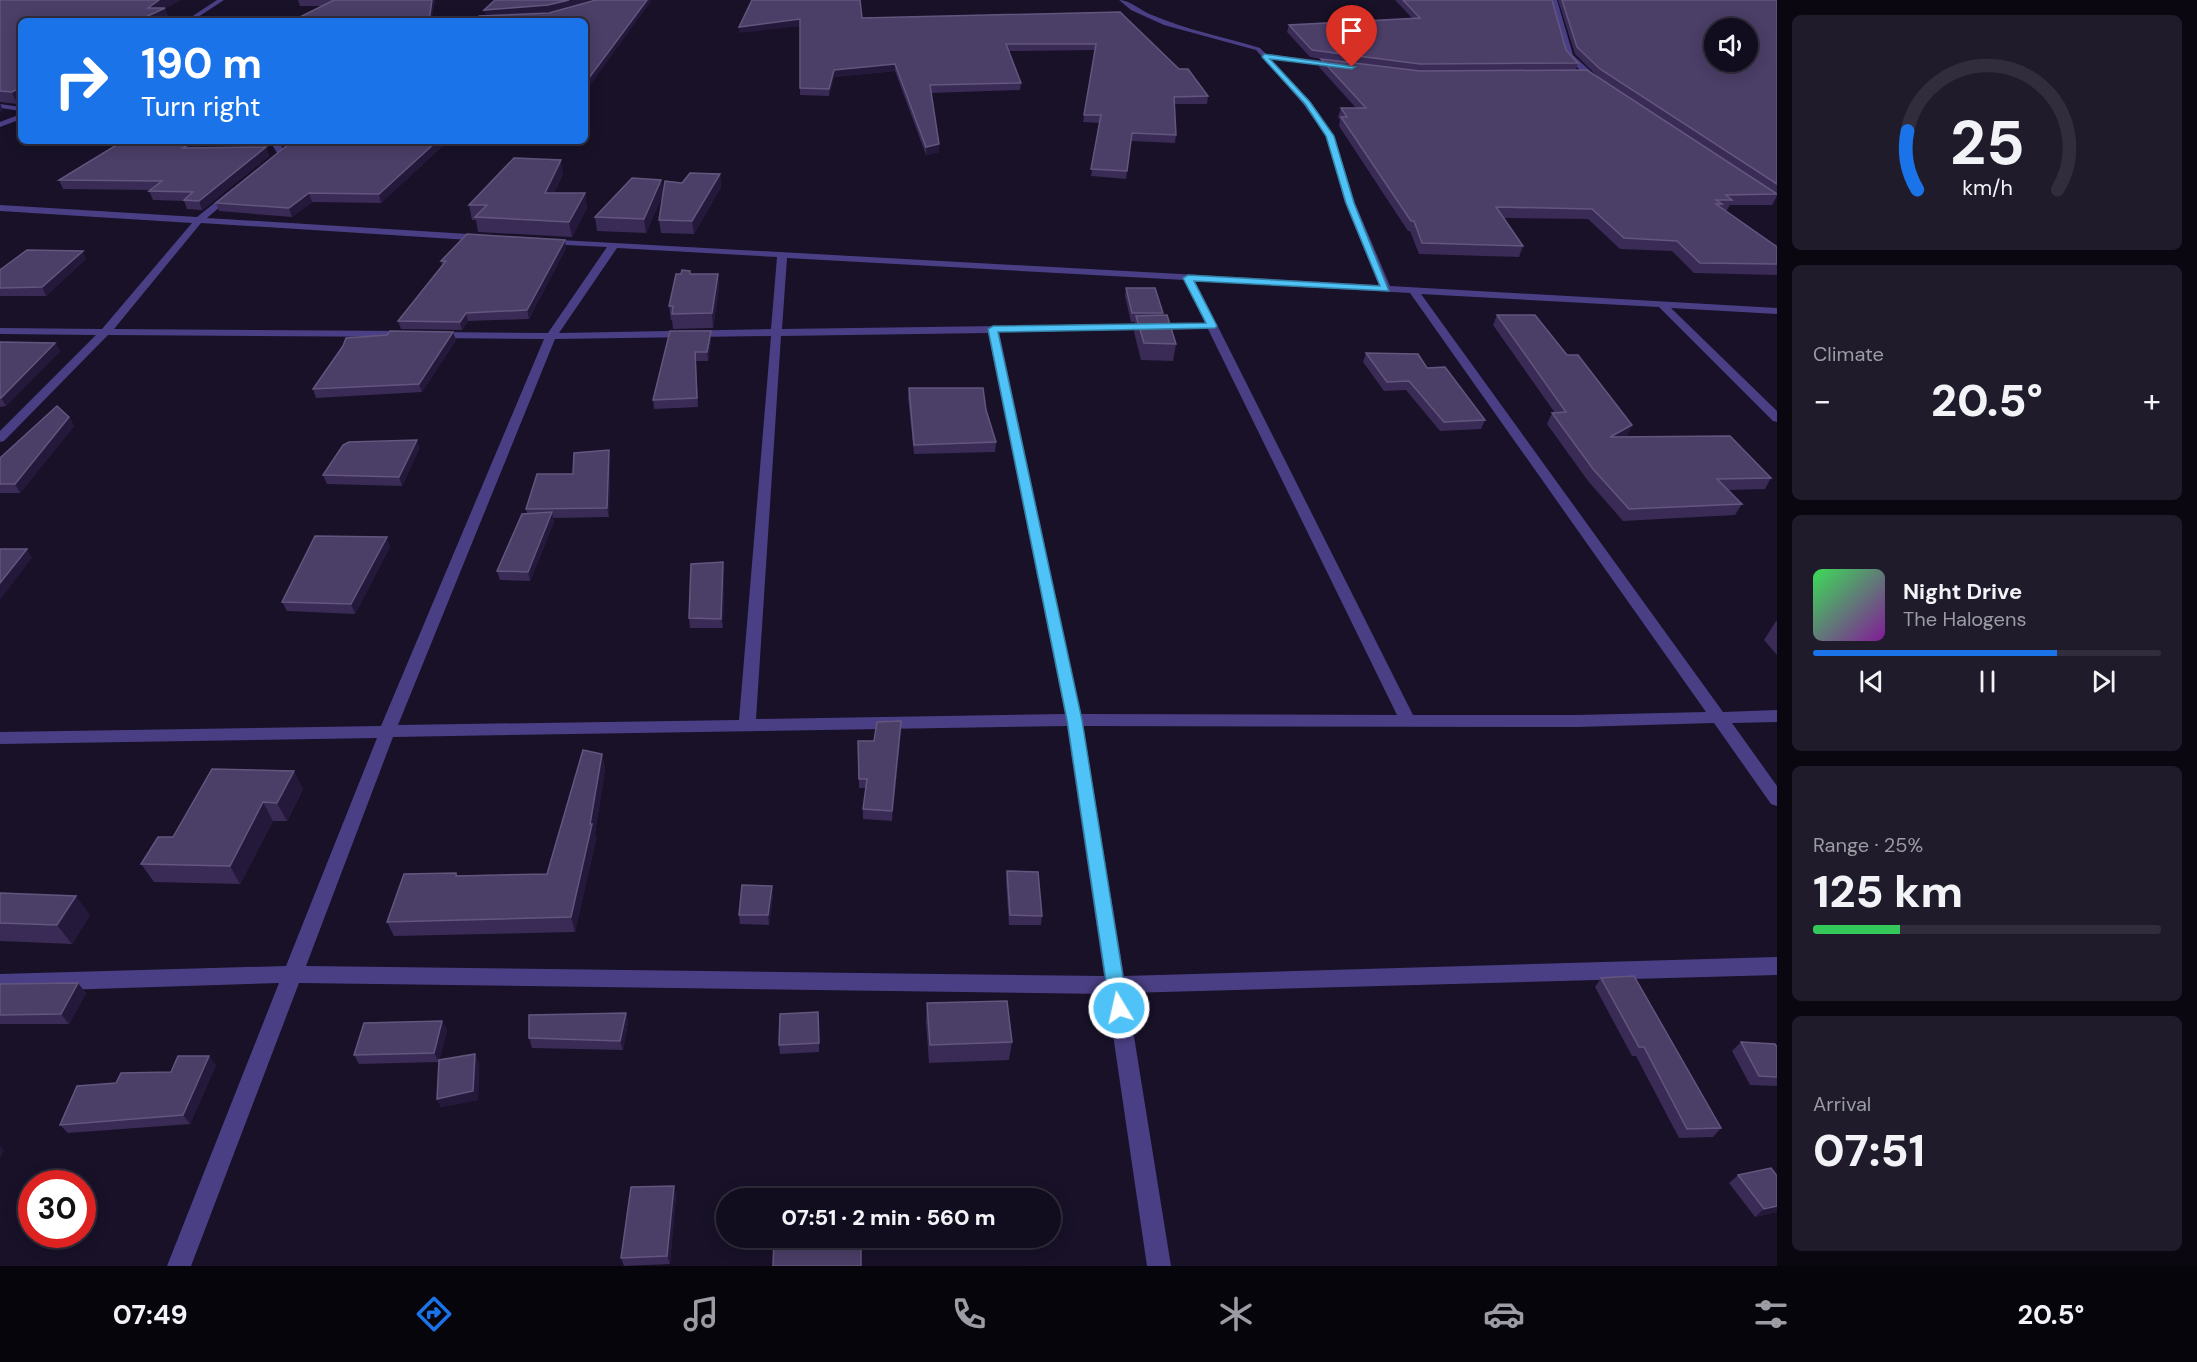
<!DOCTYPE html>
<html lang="en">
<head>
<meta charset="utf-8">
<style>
  body { margin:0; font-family:"DM Sans",sans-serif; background:#1f1b2b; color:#f1f3f6; height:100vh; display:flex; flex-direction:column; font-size:22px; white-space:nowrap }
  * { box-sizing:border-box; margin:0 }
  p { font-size:20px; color:#9c9ca4 }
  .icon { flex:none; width:33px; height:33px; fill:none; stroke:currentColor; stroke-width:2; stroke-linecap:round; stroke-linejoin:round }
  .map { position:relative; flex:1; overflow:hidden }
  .details { display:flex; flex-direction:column; gap:15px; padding:15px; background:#0a0710; width:420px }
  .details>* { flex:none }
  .top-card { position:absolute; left:18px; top:18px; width:570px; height:126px; border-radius:9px; box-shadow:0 3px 15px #0003,0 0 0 2px #312d3c; background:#1a73e8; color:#fff; overflow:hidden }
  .controls { position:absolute; left:1704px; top:18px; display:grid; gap:12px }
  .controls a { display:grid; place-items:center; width:54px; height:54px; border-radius:50%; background:#120d1e; box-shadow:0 3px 15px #0003,0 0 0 2px #312d3c; font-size:30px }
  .speed { position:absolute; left:18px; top:1170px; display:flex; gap:12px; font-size:30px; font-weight:700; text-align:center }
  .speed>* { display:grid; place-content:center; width:78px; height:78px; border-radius:50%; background:#120d1e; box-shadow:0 3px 15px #0003,0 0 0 2px #312d3c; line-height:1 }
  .speed .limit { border:9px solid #d22; background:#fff; color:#111 }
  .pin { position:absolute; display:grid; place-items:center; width:51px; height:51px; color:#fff; margin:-62px -26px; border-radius:50% 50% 50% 0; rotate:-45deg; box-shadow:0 0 6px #0007 }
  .pin .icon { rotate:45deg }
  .me { position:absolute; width:66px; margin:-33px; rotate:351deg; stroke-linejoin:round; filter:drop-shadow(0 0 4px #0008) }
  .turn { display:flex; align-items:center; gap:21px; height:126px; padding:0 24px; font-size:27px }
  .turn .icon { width:78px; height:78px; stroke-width:2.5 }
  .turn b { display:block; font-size:42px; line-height:51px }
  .big { font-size:45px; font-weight:800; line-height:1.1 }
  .details .tile { flex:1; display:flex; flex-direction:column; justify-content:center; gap:9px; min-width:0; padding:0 21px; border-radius:9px; background:#1f1b2b }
  .details .dial { align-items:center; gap:0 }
  .dial svg { height:156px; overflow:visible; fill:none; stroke:#312d3c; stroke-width:7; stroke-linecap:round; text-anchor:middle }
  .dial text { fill:#f1f3f6; stroke:none }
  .song { display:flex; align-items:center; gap:18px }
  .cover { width:72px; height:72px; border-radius:9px; background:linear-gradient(135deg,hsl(130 70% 55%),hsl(290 70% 35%)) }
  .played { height:6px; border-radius:3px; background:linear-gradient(90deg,#1a73e8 70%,#312d3c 70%) }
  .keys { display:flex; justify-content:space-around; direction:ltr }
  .heat { display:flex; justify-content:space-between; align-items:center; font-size:33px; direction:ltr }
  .charge { height:9px; border-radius:4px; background:linear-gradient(90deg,#34c759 25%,#312d3c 0) }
  .trip { position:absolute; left:716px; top:1188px; width:345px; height:60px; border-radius:30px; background:#120d1e; box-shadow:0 3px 15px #0003,0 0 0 2px #312d3c; font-weight:800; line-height:60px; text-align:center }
  .menu { display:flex; height:96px; justify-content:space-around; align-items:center; background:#07050c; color:#9c9ca4 }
  .menu .icon { width:42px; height:42px }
  .menu .current { color:#1a73e8 }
  .menu b { font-size:27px; color:#f1f3f6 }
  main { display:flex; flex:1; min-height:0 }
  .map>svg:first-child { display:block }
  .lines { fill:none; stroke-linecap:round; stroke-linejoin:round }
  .minor { fill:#4a3f84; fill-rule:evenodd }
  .wall { fill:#392b55 }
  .shaded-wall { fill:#24193b }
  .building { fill:#4b3e67; stroke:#63567e; stroke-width:1.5; fill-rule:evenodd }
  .route { fill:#4fc3f7; stroke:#337fa1; stroke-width:1.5 }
</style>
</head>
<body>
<main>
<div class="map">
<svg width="1777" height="1266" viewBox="0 0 1777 1266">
  <rect width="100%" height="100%" fill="#181128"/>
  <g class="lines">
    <!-- minor -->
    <path class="minor" d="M217,0H224L192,21H185Z
      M1119,0C1130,0 1141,11 1152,15C1187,30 1224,37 1260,48L1266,54L1342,63L1339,67L1271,59L1310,101L1334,136L1355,203L1390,286L1777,308V314L1671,308L1777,411V422L1773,421L1659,307L1421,294L1723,712L1777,710V722L1732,723L1777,786V806L1771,804L1714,723L1577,727L1083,726L1124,976L1777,957V975L1127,993L1171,1266H1147L1107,994L299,983L191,1266H167L279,983L0,992V974L286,966L377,738L0,744V732L381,726L544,339L435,338L430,335L435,332L548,333L607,247L545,244L540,241L542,239L1379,285L1345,203L1326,136L1304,105L1256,50L1164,25L1131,10ZM617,248L777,257L771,329L559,333ZM787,258L1184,280L1205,323L782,329ZM1195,281L1410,293L1706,712L1577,715H1413ZM1208,329L1397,715L1081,714L999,332ZM988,333L1065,714L756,719L781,336ZM771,336L739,720L398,725L555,339ZM1067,726L1104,976L306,966L393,737Z
      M1551,0H1557L1573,55L1600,80V84H1594L1566,56Z
      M0,104L21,107V111L0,108Z
      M21,114V119L0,127V122Z
      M270,141H278L286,153L270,166L266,163L277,153Z
      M232,189L235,190V194L207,218L485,235L490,238L485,241L201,223L114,329L408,331L413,334L408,337L108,335L4,441L0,442V431L96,335L0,334V328L102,329L192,223L0,211V205L197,217Z"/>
  </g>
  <!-- wall -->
  <path class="wall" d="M0,0L167,7L165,9L169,19L164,21H21V102L17,104L0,102Z
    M298,0H435L431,21L322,6H300Z
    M1395,0H1552L1566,50L1578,63L1576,70L1597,76L1575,54L1558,0H1777V196L1772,205H1730L1727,210H1724L1777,247V275L1694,273L1672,251L1620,249L1588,219L1503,218L1523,246L1519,257L1419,254L1410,231H1408L1339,126L1340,120L1338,117L1341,108H1356L1319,67L1321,59L1310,57L1287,32L1289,25L1413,19Z
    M1120,12L1179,69L1208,96L1207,104H1174L1176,135L1175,143L1131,141L1126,179L1091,176L1100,123L1083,122L1095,50L1009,51L1021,83L1020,90L931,93L939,152L926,155L895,71L834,77L829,96L800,95V26L739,33L862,18Z
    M123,141H208L198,148L266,147L269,156L202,210L187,209L184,201L153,200L149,191L151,190L63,189L59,180Z
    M294,141H448L381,203L312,202L292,217L219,211L216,203Z
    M563,174L554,193H585L587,208L572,237L478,232L476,220H472L469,205Z
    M720,174L721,187L694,234L661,233L659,220L682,183Z
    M661,180L663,194L646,233L597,231L595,217Z
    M566,248L529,319L468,321L462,330L401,329L398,321L442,265L441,261Z
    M86,259L46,296H0V270Z
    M690,274H718L719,288L713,328L673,329L672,320H671L669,306Z
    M1126,288L1163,313L1162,315L1176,344L1173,361L1141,360L1134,332L1135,322H1131L1125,296Z
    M1497,315L1567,355L1632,425L1627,436L1625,437L1771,478L1765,489L1728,490L1742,504L1735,515L1623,521L1588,481L1547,424L1552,413H1555L1493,325Z
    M670,331L711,339L708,361H696L698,407L654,409L653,400Z
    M456,340L422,392L316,398L313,389Z
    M0,342L55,343L60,351L6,406L0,407Z
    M1366,353L1427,368L1485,420L1481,429L1440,431L1406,390L1384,391L1363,362Z
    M909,388L986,410L996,442L995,452L914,454L908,397Z
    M69,417L74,426L20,493H0V458Z
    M417,440L419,449L402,486L327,484L323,475Z
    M610,459L609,517L553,518L554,522L530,581L500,580L497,571L527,513L526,509Z
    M390,547L355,614L287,611L282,602Z
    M723,562L724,571L723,628H690L689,618Z
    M1776,621H1777V655L1764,640Z
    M901,731L892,821L863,819V809L866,788H859L858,741H874Z
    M602,754L605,769L595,833L596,839L575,932L394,936L387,922L456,873L458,876L547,874Z
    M212,769L303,789L287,821H273L240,884L154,882L141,864L173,837Z
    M1007,871L1042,916L1041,925H1009L1006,881Z
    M0,893L90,915L72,944L0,941Z
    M773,895L769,925L740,924L739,915Z
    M1601,978L1721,1128L1713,1137L1679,1138L1636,1056H1632L1595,987Z
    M0,984L86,993L69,1024H0Z
    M927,1003L1012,1042L1009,1060L929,1063L926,1021Z
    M626,1013L628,1022L623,1050L532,1048L529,1038Z
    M442,1021L447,1030L439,1060L479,1063L478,1100L441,1107L437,1099L439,1062L359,1064L354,1055Z
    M819,1021V1052L780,1054L779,1045Z
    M1741,1042L1777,1047V1086L1750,1085L1732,1051Z
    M216,1065L190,1124L68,1133L60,1125L171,1072Z
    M1738,1175L1777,1176V1212L1755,1217L1729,1183Z
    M676,1194L670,1264L624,1266L621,1258Z"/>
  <!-- shaded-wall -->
  <path class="shaded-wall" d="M159,0H181L165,9L169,19L164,21H137L148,8Z
    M432,0H435L431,21H429Z
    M569,0H599L550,12L486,17L484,10Z
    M647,0H652L587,90L586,82Z
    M800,19V26L739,33V27Z
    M895,64V71L834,77L829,96V89L834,70Z
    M21,87V102L17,104L12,92Z
    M0,103L3,111L0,112Z
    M194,141H208L187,157L183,148Z
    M437,141H448L381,203L379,194Z
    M939,144V152L926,155V147Z
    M266,147L269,156L202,210L199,201Z
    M561,160L563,174L548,207L545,193Z
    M720,174L721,187L694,234L692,221Z
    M661,180L663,194L646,233L644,219Z
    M309,193L312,202L292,217L289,208Z
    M585,193L587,208L572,237L569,222Z
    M565,240L566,248L529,319L527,310Z
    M83,251L86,259L46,296L42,287Z
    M718,274L719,288L713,328L712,313Z
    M466,313L468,321L462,330L460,322Z
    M711,331V339L708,361L707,352Z
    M453,332L456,340L422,392L419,384Z
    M55,343L60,351L6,406L1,398Z
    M69,417L74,426L20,493L15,484Z
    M1632,425L1627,436L1604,448L1610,437Z
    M417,440L419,449L402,486L399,477Z
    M609,450L610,459L609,517L607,508Z
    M552,512L554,522L530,581L528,572Z
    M387,537L390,547L355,614L351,604Z
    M27,549L32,558L0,600V583Z
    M723,562L724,571L723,628L721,619Z
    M901,721V731L892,821V811Z
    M602,754L605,769L595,833L596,839L575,932L571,917L590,824Z
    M294,771L303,789L287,821L277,803Z
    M263,802L273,821L240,884L230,866Z
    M772,886L773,895L769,925L768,915Z
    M76,896L90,915L72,944L57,925Z
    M78,983L86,993L69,1024L61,1014Z
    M626,1013L628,1022L623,1050L620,1041Z
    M442,1021L447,1030L439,1062L434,1053Z
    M475,1054L479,1063L478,1100L441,1107L437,1099Z
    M209,1056L216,1065L190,1124L183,1115Z
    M0,1146L4,1150L0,1158Z
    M674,1186L676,1194L670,1264L667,1256Z
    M1777,1206V1212L1755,1217L1764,1209Z"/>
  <!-- building -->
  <path class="building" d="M0,0H159L148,8H165L137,21H21V87L12,92L0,91Z
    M334,0H432L429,21H292Z
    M495,0H569L548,5L484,10Z
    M596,0H647L586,82L585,21H474L479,16L549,13Z
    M752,0H860L862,18L1120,12L1179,69H1188L1208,96L1174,97L1176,135L1132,133L1127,171L1091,169L1101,115H1084L1096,44H1006L1021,83L930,85L939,144L926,147L895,64L834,70L829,89L800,88V19L739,27Z
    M1403,0H1552L1566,50L1578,63L1420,64L1312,50L1289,25L1420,18Z
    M1562,0H1777V184L1600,69L1577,47ZM1714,28H1748V62H1714Z
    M1321,59L1420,71L1587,70L1777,194L1726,195L1732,200H1716L1722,204H1716L1777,247V264L1700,263L1677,241L1624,238L1592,209L1496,207L1523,246L1422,243L1414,221H1411L1341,117H1347L1341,108H1366Z
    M123,141H194L183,148L266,147L199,201L184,200L193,192L149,191L162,181L59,180Z
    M294,141H437L379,194L309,193L289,208L216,203L285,147Z
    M514,158L561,160L545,193H585L569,222L475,217L487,205H469Z
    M690,173L720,174L692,221L659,220L665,181L682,183Z
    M632,178L661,180L644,219L595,217Z
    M467,234L565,240L527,310L466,313L460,322L398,321L446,261H441Z
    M27,250L83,251L42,287L0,288V270Z
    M682,270L690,271V274H718L712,313L672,314L673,306H669L676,274H681Z
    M1126,288H1155L1163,313H1132Z
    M1167,315L1176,344L1144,343L1136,316Z
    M1497,315H1535L1567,355H1578L1632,425L1610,437L1730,436L1771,478L1717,479L1742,504L1629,509L1593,469L1552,413L1566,412Z
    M390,331L453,332L419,384L313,389L343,346L346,338L387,335Z
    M670,331H711L707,352H695L697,398L653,400Z
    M0,342L55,343L1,398H0Z
    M1366,353L1418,354L1427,368L1445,367L1485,420L1444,422L1409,381L1387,382Z
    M909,388H983L986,410L996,442L914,445Z
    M57,406L69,417L15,484H0V458Z
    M417,440L399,477L323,475L343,445L349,442Z
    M609,450L607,508L526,509L537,474H573L574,453Z
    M552,512L528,572L497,571L522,514Z
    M315,536L387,537L351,604L282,602Z
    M0,549H27L0,583Z
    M723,562L721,619L689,618L691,564Z
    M901,721L892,811L863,809L867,779H859L858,741H874L877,722Z
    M583,750L602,754L590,824H592L571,917L387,922L404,874L456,873V876L547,874Z
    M212,769L294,771L277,803L263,802L230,866L141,864L158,837H173Z
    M1007,871L1038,872L1042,916L1010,915Z
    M742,885L772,886L768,915H739Z
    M0,893L76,896L57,925L0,923Z
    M1634,976L1721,1128L1687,1129L1644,1047H1639L1601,978Z
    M78,983L61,1014L0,1015V984Z
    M1007,1001L1012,1042L930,1045L927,1003Z
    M818,1012L819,1043L779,1045L780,1014Z
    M626,1013L620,1041L529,1038V1015Z
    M442,1021L434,1053L354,1055L364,1023Z
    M1741,1042L1775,1044L1777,1047V1077L1759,1076Z
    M475,1054L473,1091L437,1099L439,1060Z
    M178,1056H209L183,1115L60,1125L77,1086L116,1083L121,1073L171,1072Z
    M1771,1168L1777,1176V1206L1764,1209L1738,1175Z
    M674,1186L667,1256L621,1258L631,1187Z
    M774,1238H861V1266H773Z"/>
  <!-- route -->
  <path class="route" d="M1264,54L1355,67L1352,69L1270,59L1310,102L1334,136L1354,203L1389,291L1194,281L1217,326L1215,328L998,332L1082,720L1128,1008L1126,1014L1119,1017L1113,1014L1110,1008L1067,720L988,329L993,326L1206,323L1183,278L1188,275L1380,286L1346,203L1326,136L1305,104L1262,57Z"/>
</svg>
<div class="controls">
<a><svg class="icon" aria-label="sound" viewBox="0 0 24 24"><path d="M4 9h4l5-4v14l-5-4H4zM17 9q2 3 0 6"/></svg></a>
</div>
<div class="speed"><div class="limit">30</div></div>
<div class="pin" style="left:1352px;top:67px;background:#d93025"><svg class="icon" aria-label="arrive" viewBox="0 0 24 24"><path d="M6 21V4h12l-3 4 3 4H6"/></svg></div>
<svg class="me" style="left:1119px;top:1008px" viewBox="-20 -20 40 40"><circle r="17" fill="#4fc3f7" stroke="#fff" stroke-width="3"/><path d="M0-11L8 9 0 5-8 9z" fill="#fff"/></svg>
<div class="trip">07:51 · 2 min · 560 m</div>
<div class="top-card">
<div class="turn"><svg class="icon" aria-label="right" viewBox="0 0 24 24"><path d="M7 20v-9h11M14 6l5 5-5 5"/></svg><div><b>190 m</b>Turn right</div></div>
</div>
</div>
<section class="details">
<div class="tile dial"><svg viewBox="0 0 100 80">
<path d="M14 69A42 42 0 1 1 86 69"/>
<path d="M14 69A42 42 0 0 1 9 39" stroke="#1a73e8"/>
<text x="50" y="56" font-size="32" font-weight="700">25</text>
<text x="50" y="72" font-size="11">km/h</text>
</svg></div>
<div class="tile"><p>Climate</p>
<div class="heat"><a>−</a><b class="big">20.5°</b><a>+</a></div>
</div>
<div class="tile">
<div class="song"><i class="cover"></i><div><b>Night Drive</b><p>The Halogens</p></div></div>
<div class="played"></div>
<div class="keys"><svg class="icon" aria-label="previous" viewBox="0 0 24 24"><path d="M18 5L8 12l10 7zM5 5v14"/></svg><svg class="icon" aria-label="pause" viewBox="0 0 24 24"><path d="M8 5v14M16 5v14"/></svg><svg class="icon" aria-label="next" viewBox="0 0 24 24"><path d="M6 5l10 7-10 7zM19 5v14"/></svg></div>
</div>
<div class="tile"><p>Range · 25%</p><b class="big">125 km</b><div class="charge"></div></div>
<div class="tile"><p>Arrival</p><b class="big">07:51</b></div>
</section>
</main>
<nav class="menu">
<b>07:49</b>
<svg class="icon current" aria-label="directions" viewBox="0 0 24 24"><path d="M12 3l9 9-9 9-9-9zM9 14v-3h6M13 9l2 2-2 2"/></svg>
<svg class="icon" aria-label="music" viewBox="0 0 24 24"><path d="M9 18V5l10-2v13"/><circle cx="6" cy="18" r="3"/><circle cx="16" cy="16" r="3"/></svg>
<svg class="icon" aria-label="phone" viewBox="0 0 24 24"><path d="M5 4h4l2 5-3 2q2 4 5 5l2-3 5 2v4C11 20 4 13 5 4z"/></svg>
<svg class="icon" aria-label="climate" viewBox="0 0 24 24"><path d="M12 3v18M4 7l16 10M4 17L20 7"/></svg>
<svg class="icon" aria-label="car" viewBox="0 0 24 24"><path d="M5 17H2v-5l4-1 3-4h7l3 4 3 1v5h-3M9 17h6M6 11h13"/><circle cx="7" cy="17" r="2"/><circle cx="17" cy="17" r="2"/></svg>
<svg class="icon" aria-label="filters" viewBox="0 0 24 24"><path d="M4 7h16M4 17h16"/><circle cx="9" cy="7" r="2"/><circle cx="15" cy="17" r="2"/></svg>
<b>20.5°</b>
</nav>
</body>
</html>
